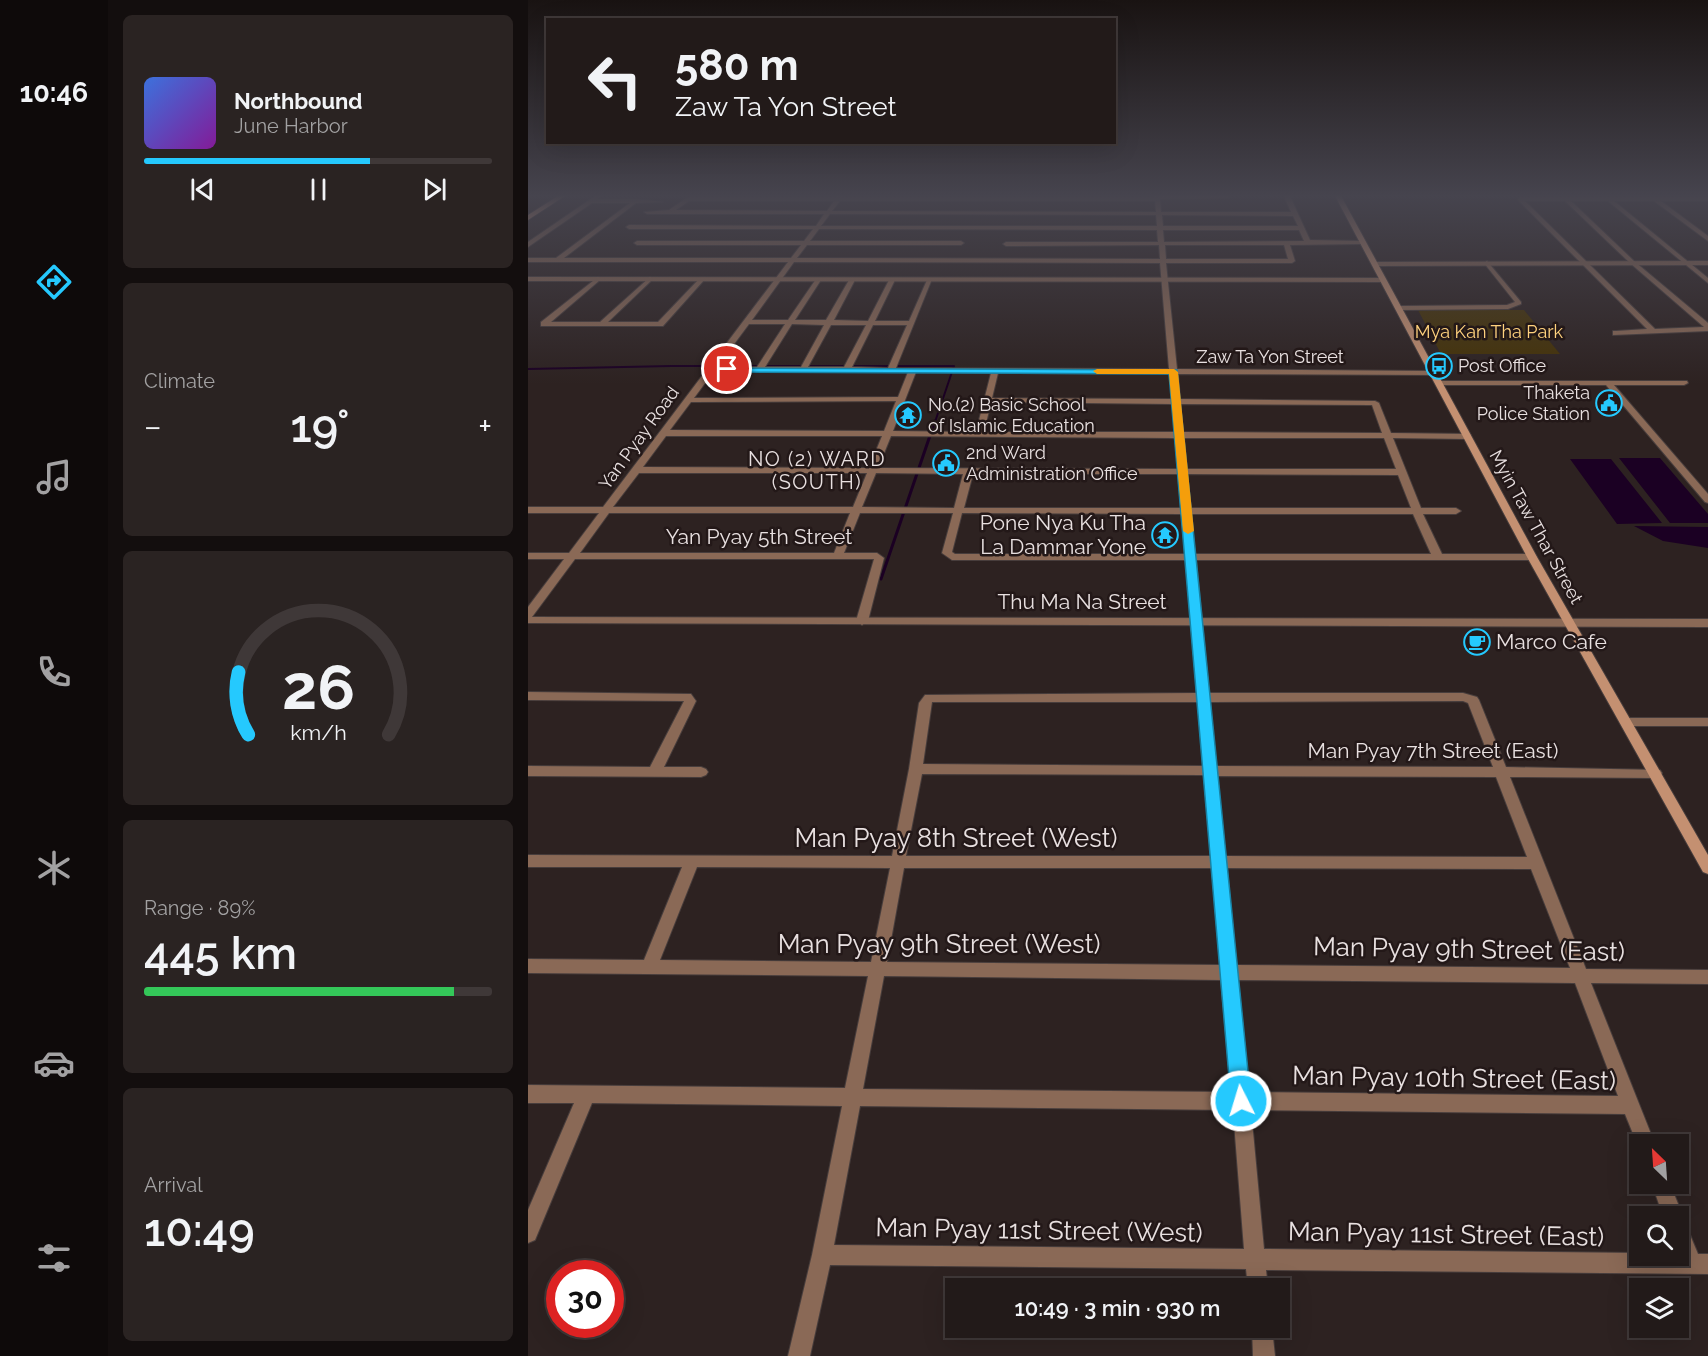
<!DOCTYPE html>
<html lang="en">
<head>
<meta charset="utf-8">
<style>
  body { margin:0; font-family:Raleway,sans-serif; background:#2a2322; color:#f1f3f6; height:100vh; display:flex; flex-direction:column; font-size:22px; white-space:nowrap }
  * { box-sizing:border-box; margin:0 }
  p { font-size:20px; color:#a2a1a2 }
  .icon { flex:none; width:33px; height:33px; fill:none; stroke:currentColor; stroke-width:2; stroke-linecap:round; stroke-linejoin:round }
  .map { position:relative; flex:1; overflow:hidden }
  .sheet { display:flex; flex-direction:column; gap:15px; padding:15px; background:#130e0e; width:420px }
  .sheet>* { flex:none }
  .hud { position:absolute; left:18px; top:18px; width:570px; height:126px; border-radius:0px; box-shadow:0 6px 24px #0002,0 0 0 2px #3f3838; background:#221a19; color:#f1f3f6; overflow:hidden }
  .needle { width:39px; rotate:335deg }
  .fabs { position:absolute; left:1101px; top:1134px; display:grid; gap:12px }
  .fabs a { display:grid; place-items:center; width:60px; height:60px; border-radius:0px; background:#221a19; box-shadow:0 6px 24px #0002,0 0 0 2px #3f3838; font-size:30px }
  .speed { position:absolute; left:18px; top:1260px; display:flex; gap:12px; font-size:30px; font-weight:700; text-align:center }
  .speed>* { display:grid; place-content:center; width:78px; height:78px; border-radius:50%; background:#221a19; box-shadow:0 6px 24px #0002,0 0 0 2px #3f3838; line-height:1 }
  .speed .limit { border:9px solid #d22; background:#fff; color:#111 }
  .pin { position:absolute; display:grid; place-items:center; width:51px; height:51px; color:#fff; margin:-26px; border:3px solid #fff; border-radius:50%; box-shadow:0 2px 6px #0007 }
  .me { position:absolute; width:66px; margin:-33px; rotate:355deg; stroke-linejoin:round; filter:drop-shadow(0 0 4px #0008) }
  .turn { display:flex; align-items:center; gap:21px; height:126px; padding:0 30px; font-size:27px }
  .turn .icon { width:78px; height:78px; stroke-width:2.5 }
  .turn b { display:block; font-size:42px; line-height:51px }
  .big { font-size:45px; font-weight:600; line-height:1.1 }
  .sheet .card { flex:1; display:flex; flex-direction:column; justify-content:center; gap:9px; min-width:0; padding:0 21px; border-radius:9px; background:#2a2322 }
  .sheet .dial { align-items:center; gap:0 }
  .dial svg { height:156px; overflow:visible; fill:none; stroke:#3f3838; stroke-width:7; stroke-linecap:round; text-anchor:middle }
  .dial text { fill:#f1f3f6; stroke:none }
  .song { display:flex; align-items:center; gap:18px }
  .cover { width:72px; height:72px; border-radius:9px; background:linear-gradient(135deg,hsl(220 70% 55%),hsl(290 70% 35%)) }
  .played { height:6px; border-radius:3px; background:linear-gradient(90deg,#25c9fe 65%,#3f3838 65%) }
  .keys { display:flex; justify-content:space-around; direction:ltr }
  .heat { display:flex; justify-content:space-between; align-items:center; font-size:33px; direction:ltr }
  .charge { height:9px; border-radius:4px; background:linear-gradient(90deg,#34c759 89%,#3f3838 0) }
  .trip { position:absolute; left:417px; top:1278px; width:345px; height:60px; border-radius:0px; background:#221a19; box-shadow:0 6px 24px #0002,0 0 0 2px #3f3838; font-weight:600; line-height:60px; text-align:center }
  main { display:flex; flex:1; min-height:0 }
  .tabs { display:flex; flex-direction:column; width:108px; justify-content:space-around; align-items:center; background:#0e0a0a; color:#a2a1a2 }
  .tabs .icon { width:42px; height:42px }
  .tabs .on { color:#25c9fe }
  .tabs b { font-size:27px; color:#f1f3f6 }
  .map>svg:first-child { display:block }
  .green { fill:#453206 }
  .water { fill:#1b0023 }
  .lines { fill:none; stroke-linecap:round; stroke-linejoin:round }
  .stream-far1 { stroke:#1b0023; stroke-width:2 }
  .stream { stroke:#1b0023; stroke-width:3 }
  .minor-casing { stroke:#473d3c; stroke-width:2 }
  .tertiary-casing { stroke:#473d3c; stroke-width:2 }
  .secondary-casing { stroke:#473d3c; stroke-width:2 }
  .primary-casing { stroke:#473d3c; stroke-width:2 }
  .minor { fill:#8a6956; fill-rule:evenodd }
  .tertiary { fill:#8a6956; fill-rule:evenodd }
  .secondary { fill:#c49071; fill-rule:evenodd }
  .primary { fill:#f1ad85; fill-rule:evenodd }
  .route { fill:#25c9fe; stroke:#1883a5; stroke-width:1.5 }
  .slow { fill:#f59e0b }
  .labels { text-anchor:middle; stroke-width:5; stroke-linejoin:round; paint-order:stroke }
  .far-park-label { font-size:18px; fill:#ffd27e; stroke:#231818 }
  .far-street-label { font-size:18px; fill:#e8e0e0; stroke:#231818 }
  .far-poi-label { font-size:18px; fill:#e8e0e0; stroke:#231818; text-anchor:start }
  .far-quarter-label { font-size:20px; letter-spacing:1.5px; fill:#e8e0e0; stroke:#231818 }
  .poi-label { font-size:21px; fill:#e8e0e0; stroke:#231818; text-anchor:end }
  .street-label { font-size:21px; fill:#e8e0e0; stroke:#231818 }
  .near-street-label { font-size:26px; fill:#e8e0e0; stroke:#231818 }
</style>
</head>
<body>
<main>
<nav class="tabs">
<b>10:46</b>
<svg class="icon on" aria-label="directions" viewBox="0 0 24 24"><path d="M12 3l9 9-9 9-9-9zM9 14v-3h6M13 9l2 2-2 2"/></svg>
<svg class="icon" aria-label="music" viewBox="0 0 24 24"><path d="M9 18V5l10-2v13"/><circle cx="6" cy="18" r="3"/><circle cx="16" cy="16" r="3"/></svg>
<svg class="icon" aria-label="phone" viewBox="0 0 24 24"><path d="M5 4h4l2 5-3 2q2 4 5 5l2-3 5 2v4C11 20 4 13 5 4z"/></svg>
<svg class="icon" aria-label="climate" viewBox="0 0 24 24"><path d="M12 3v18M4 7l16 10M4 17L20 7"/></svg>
<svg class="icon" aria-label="car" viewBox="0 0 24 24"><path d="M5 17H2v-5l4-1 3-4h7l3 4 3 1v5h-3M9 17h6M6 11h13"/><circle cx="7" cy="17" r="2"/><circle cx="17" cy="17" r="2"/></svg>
<svg class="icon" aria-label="filters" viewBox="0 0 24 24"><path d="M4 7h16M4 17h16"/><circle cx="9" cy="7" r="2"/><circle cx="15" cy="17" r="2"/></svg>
</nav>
<section class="sheet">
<div class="card">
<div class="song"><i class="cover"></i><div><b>Northbound</b><p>June Harbor</p></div></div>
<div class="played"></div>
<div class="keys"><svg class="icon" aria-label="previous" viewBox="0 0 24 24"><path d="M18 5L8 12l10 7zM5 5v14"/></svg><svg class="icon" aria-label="pause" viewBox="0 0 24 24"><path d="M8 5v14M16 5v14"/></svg><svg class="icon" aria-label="next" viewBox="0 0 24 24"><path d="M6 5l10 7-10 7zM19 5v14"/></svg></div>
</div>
<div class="card"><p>Climate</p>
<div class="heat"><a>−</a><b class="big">19°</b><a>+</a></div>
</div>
<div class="card dial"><svg viewBox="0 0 100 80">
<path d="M14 69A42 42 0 1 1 86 69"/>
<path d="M14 69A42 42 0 0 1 9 37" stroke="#25c9fe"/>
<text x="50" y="56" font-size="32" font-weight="700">26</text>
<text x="50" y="72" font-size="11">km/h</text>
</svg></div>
<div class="card"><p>Range · 89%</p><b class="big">445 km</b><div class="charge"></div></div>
<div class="card"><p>Arrival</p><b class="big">10:49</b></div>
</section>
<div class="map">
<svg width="1180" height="1356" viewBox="0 0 1180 1356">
  <rect width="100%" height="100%" fill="#2d2221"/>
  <!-- green -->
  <path class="green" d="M890,310H996L1032,354H913Z"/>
  <!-- water -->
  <path class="water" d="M1091,458H1132L1180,514V523H1142Z
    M1042,459H1083L1134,523L1089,524Z
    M1106,526L1180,527V548L1135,541Z"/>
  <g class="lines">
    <!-- stream-far1 -->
    <path class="stream-far1" d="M0,369L143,366H426L407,422"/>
    <!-- stream -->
    <path class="stream" d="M353,579L407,421"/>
    <!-- minor casing -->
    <g class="minor-casing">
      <path id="minor" d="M70,194H76L69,199H108L135,202L108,203L36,258H263L273,245H109L106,243L109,241H276L285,229H101L98,227L101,225L288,226L296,214H119L116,212L141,210L160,197H309L311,194H317L314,197H627L626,194L699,195L701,198L632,199L633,212H763L755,194H761L782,240L837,241L835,244L762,245L767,261L764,263H638L649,369L906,371H909V375L650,374L652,399L847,401L851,403L863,433L942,434L943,436L939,439L865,438L893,508H928L933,511L928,514H895L914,554H1004L1009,557L1004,560H668L681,693H935L949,697L951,700L978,767L1132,770L1134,773L1132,776L1127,778L982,777L1058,969L1180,970V984L1063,983L1127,1144H1112V1151L1097,1114L723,1110L736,1249L1112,1253V1256H1150V1216H1135L1124,1184H1142L1155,1216L1153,1221L1157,1223L1170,1254H1180V1274L738,1270L740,1288H720L718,1269L302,1265L282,1356H260L284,1255L314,1106L64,1103L7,1240L0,1243V1210L46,1103H0V1085L317,1088L340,976L0,973V959L116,960L154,867H0V855L364,856L381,769L391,703L397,695L669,693L658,560H424L414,553L425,513H332L316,553H349L356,558L340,621L334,625L328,621L346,559H47L4,617L0,618V607L36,559H0V553H41L71,513H0V507H75L260,262H0V258H28L102,203H64L0,247V242ZM161,201H306L299,211L148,210ZM312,201H627L628,212L304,211ZM302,214L628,215L629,226H293ZM634,215L765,216L770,226H635ZM291,229L629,230L630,242H478L475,244L478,246L631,245L632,259L269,258L279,245H433L436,243L433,241H282ZM635,230H771L776,241L636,242ZM637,245H756L760,259H638ZM266,262L632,263L641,369L368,368L404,279L399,280L381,321H347L367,280L364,278L361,280L340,321L306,320L327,280L324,278L321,280L298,320H267L293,280L290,278L288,279L260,320H224ZM221,324H257L229,367H189ZM264,324L296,325L273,367H237ZM303,325H338L316,367H280ZM345,325H379L360,368L324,367ZM186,371L380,372L370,397L166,398ZM388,372L463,373L448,432L365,431ZM470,373L642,374L644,399L464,398ZM368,401L356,431L142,430L163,402ZM463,402L644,404L647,432H456ZM652,404L844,405L854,433L655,432ZM138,436H354L341,468L115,467ZM363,436L647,438L650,469L350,468ZM656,438H856L868,469H659ZM111,473H339L325,507H85ZM348,473L435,474L426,508L334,507ZM445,474H650L653,508H436ZM659,474L870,475L883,508H663ZM81,513H322L306,553H52ZM434,513L654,514L657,554H427L424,552ZM663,514H885L903,554H667ZM935,701L940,703L965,767L688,766L682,702ZM404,702H670L675,766L395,764ZM394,774L676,775L683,856H378ZM689,776L968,777L999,857L697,856ZM169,867L362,868L343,962L132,960ZM376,868H684L692,965L359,962ZM699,868L1003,869L1042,968L708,965ZM356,976L693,980L703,1092L335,1089ZM710,980L1047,983L1090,1096L721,1092ZM332,1106L705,1110L716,1249L306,1245Z
        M992,197H1180V201H1133L1180,236V241L1126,201H1086L1180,278V283L1080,201H1043L1106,261L1180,323V331L1085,335V331H1088L1119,329L990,200ZM997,201H1037L1102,263L1176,327L1127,329Z
        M959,261L993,302V304L980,309L872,310L869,308L872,306L979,305L987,302L956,263Z
        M70,277L73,279L72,280L23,322H72L122,277L125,279L124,280L80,322H130L172,278L177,279L135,326H13V322Z
        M908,381H1159L1160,383L1156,385H1086L1180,494V503L1177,502L1078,385H911L907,383Z
        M0,692L163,694L168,701L136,767H173L178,769L180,772L178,775L173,777L0,776V766L122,767L156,701L0,700Z
        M1099,718H1180V726H1099L1095,725L1093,722L1095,719Z
        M724,1328H744L747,1356H725Z"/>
    </g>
    <!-- tertiary casing -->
    <g class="tertiary-casing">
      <path id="tertiary" d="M1180,261V265L847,266L844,264L847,262Z
        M0,277L855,278L858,280L855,282L0,281Z
        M0,617L1180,619V627L0,623Z"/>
    </g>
    <!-- secondary casing -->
    <g class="secondary-casing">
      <path id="secondary" d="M806,194H812L1009,557L1180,855V874L1175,872L999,557Z"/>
    </g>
    <!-- primary casing -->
    <g class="primary-casing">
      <path id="primary" d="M33,194H40L0,220V215Z"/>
    </g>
    <!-- minor -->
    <use href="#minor" class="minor"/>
    <!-- tertiary -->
    <use href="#tertiary" class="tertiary"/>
    <!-- secondary -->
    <use href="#secondary" class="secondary"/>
    <!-- primary -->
    <use href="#primary" class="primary"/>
  </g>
  <!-- sky -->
  <linearGradient id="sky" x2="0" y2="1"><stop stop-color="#191312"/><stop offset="0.51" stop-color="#46444e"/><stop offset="1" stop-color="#46444e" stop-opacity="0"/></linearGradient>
  <rect width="1180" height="384" fill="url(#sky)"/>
  <!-- route -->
  <path class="route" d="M195,368L649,370L723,1101L720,1108L713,1111L706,1108L703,1101L641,374L199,372L194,369Z"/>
  <!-- slow -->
  <path class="slow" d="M646,369L650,372L666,531L660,534L655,531L641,374H569L565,371L569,369Z"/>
  <!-- icons -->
  <defs>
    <g id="bus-ring" transform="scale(1.35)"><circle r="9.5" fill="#231818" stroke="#25c9fe" stroke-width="1.5"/><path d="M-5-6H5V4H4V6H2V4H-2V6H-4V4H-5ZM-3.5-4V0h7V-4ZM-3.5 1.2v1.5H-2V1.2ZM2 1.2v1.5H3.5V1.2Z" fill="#25c9fe"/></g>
    <g id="civic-ring" transform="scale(1.35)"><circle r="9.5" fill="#231818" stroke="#25c9fe" stroke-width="1.5"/><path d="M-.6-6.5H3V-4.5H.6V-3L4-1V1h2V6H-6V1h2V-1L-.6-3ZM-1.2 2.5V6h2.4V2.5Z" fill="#25c9fe"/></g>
    <g id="temple-ring" transform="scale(1.35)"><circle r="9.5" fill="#231818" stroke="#25c9fe" stroke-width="1.5"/><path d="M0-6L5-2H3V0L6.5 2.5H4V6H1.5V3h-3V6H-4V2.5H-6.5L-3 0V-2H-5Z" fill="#25c9fe"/></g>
    <g id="cafe-ring" transform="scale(1.35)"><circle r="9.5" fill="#231818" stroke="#25c9fe" stroke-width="1.5"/><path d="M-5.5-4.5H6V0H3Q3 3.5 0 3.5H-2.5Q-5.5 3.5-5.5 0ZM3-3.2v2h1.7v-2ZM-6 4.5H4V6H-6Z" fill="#25c9fe"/></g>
  </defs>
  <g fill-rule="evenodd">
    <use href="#bus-ring" x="911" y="366"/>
    <use href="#civic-ring" x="1081" y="403"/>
    <use href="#temple-ring" x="380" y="415"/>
    <use href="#civic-ring" x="418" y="463"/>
    <use href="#temple-ring" x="637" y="535"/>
    <use href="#cafe-ring" x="949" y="642"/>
  </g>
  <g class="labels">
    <!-- far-park labels -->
    <g class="far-park-label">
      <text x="961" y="338">Mya Kan Tha Park</text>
    </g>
    <!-- far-street labels -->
    <g class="far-street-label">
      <text x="742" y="363">Zaw Ta Yon Street</text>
      <text transform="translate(111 438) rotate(-54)" y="6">Yan Pyay Road</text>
      <text transform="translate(1008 527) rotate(61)" y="6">Myin Taw Thar Street</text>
    </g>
    <!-- far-poi labels -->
    <g class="far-poi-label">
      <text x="930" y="372">Post Office</text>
      <text x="1062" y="399" text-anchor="end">Thaketa<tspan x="1062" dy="21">Police Station</tspan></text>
      <text x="400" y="411">No.(2) Basic School<tspan x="400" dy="21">of Islamic Education</tspan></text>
      <text x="438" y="459">2nd Ward<tspan x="438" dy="21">Administration Office</tspan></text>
    </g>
    <!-- far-quarter labels -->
    <g class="far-quarter-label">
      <text x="289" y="466">NO (2) WARD<tspan x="289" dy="23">(SOUTH)</tspan></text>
    </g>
    <!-- poi labels -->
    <g class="poi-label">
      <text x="618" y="530">Pone Nya Ku Tha<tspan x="618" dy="24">La Dammar Yone</tspan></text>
      <text x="968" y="649" text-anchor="start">Marco Cafe</text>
    </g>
    <!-- street labels -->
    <g class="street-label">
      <text x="231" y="544">Yan Pyay 5th Street</text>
      <text x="554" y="609">Thu Ma Na Street</text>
      <text x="905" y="758">Man Pyay 7th Street (East)</text>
    </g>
    <!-- near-street labels -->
    <g class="near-street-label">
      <text x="428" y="847">Man Pyay 8th Street (West)</text>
      <text x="411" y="953">Man Pyay 9th Street (West)</text>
      <text transform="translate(941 949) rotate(1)" y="9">Man Pyay 9th Street (East)</text>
      <text transform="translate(926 1078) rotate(1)" y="9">Man Pyay 10th Street (East)</text>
      <text transform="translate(511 1230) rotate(1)" y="9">Man Pyay 11st Street (West)</text>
      <text transform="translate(918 1234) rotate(1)" y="9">Man Pyay 11st Street (East)</text>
    </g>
  </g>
</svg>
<div class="fabs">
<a><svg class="needle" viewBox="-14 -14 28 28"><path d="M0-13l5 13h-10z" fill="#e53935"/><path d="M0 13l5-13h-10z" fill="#a2a1a2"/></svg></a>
<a><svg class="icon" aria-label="search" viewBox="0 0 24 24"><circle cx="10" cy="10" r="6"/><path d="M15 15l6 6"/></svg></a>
<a><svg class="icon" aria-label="layers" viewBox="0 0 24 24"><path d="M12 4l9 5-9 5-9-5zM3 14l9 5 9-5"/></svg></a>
</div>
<div class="speed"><div class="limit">30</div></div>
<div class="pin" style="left:199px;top:369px;background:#d93025"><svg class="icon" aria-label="arrive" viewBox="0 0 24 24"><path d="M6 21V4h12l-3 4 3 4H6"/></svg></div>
<svg class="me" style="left:713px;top:1101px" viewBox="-20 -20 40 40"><circle r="17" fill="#25c9fe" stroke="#fff" stroke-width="3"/><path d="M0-11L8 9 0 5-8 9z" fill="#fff"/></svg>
<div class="trip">10:49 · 3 min · 930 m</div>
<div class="hud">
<div class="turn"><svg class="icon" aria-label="left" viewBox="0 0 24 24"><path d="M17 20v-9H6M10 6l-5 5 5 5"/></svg><div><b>580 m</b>Zaw Ta Yon Street</div></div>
</div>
</div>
</main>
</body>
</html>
